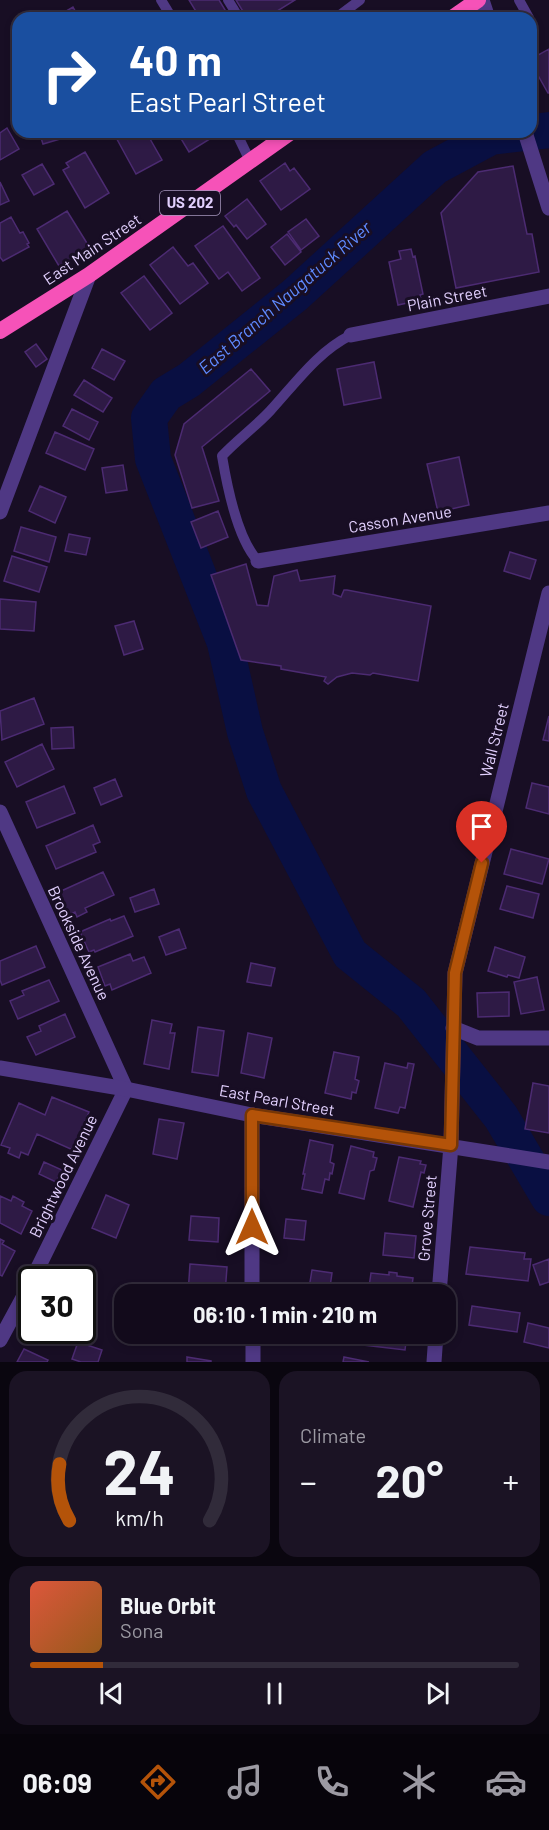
<!DOCTYPE html>
<html lang="en">
<head>
<meta charset="utf-8">
<style>
  body { margin:0; font-family:Barlow,sans-serif; background:#1b1324; color:#f1f3f6; height:100vh; display:flex; flex-direction:column; font-size:22px; white-space:nowrap }
  * { box-sizing:border-box; margin:0 }
  p { font-size:20px; color:#9c9aa3 }
  .icon { flex:none; width:33px; height:33px; fill:none; stroke:currentColor; stroke-width:2; stroke-linecap:round; stroke-linejoin:round }
  .map { position:relative; height:1362px; overflow:hidden }
  .drawer { display:flex; flex-direction:column; gap:9px; padding:9px; background:#0a060f; flex:1 }
  .drawer>* { flex:none }
  .banner { position:absolute; left:12px; top:12px; width:525px; height:126px; border-radius:18px; box-shadow:0 3px 9px #0003,0 0 0 2px #312b3a; background:#1a4fa0; color:#fff; overflow:hidden }
  .speed { position:absolute; left:18px; top:1266px; display:flex; gap:12px; font-size:30px; font-weight:700; text-align:center }
  .speed>* { display:grid; place-content:center; width:78px; height:78px; border-radius:50%; background:#120a1b; box-shadow:0 3px 9px #0003,0 0 0 2px #312b3a; line-height:1 }
  .speed .limit { border:3px solid #111; border-radius:9px; background:#fff; color:#111 }
  .pin { position:absolute; display:grid; place-items:center; width:51px; height:51px; color:#fff; margin:-62px -26px; border-radius:50% 50% 50% 0; rotate:-45deg; box-shadow:0 0 6px #0007 }
  .pin .icon { rotate:45deg }
  .me { position:absolute; width:66px; margin:-33px; rotate:0deg; stroke-linejoin:round; filter:drop-shadow(0 0 4px #0008) }
  .turn { display:flex; align-items:center; gap:21px; height:126px; padding:0 18px; font-size:27px }
  .turn .icon { width:78px; height:78px; stroke-width:2.5 }
  .turn b { display:block; font-size:42px; line-height:51px }
  .big { font-size:45px; font-weight:700; line-height:1.1 }
  .drawer .card { flex:1; display:flex; flex-direction:column; justify-content:center; gap:9px; min-width:0; padding:0 21px; border-radius:18px; background:#1b1324 }
  .drawer .dial { align-items:center; gap:0 }
  .dial svg { height:156px; overflow:visible; fill:none; stroke:#312b3a; stroke-width:7; stroke-linecap:round; text-anchor:middle }
  .dial text { fill:#f1f3f6; stroke:none }
  .song { display:flex; align-items:center; gap:18px }
  .cover { width:72px; height:72px; border-radius:9px; background:linear-gradient(135deg,hsl(10 70% 55%),hsl(30 70% 35%)) }
  .played { height:6px; border-radius:3px; background:linear-gradient(90deg,#b45309 15%,#312b3a 15%) }
  .keys { display:flex; justify-content:space-around; direction:ltr }
  .heat { display:flex; justify-content:space-between; align-items:center; font-size:33px; direction:ltr }
  .drawer .tiles { flex:1; display:grid; gap:9px; grid-template-columns:1fr 1fr }
  .card:last-child { grid-column:span 2 }
  .trip { position:absolute; left:114px; top:1284px; width:342px; height:60px; border-radius:18px; background:#120a1b; box-shadow:0 3px 9px #0003,0 0 0 2px #312b3a; font-weight:700; line-height:60px; text-align:center }
  .tabs { display:flex; height:96px; justify-content:space-around; align-items:center; background:#07040b; color:#9c9aa3 }
  .tabs .icon { width:42px; height:42px }
  .tabs .selected { color:#b45309 }
  .tabs b { font-size:27px; color:#f1f3f6 }
  .map>svg:first-child { display:block }
  .lines { fill:none; stroke-linecap:round; stroke-linejoin:round }
  .river { stroke:#090f42; stroke-width:36 }
  .building { fill:#2e1a45; stroke:#4c2b72; stroke-width:1.5 }
  .service { stroke:#4f3884; stroke-width:10 }
  .minor { stroke:#4f3884; stroke-width:15 }
  .tertiary { stroke:#4f3884; stroke-width:15 }
  .trunk { stroke:#f652b8; stroke-width:16 }
  .route-casing { stroke:#753606; stroke-width:15 }
  .route { stroke:#b45309; stroke-width:10 }
  .labels { text-anchor:middle; stroke-width:6; stroke-linejoin:round; paint-order:stroke }
  .shield { fill:#180e24; stroke:#a696bd; stroke-width:1.5 }
  .shield-label { font-size:15px; font-weight:bold; fill:#e3d1ff }
  .street-label { font-size:16px; fill:#e3d1ff; stroke:#180e24 }
  .water-label { font-size:18px; font-style:italic; fill:#5f8aff; stroke:#180e24 }
</style>
</head>
<body>
<div class="map">
<svg width="549" height="1362" viewBox="0 0 549 1362">
  <rect width="100%" height="100%" fill="#180e24"/>
  <g class="lines">
    <!-- river -->
    <path class="river" d="M549,130L491,137L435,167L295,295L189,380L166,394L149,418L153,459L225,643L245,732L264,791L350,954L411,1003L501,1117L549,1198"/>
  </g>
  <!-- building -->
  <path class="building" d="M189,0H219L230,18H200Z
    M236,0H295L266,18H247Z
    M73,7L79,18H56V17Z
    M549,49V93H548L531,63V59Z
    M7,128L19,149L0,160V133Z
    M39,132H65L67,137L43,144Z
    M113,132H146L162,160L136,174Z
    M177,132H221L189,152Z
    M85,152L109,193L85,208L63,170L69,167L66,163Z
    M285,163L290,171L294,168L310,189L281,210L260,181Z
    M42,164L54,184L34,195L22,175Z
    M513,166L527,234H532L539,272L456,288L441,213L478,172Z
    M0,182L9,201L0,205Z
    M247,199L266,224L247,239L236,225L234,227L225,216Z
    M67,211L90,248L59,266L37,229Z
    M11,217L20,233L23,232L29,243L27,244L29,247L3,261L0,257V223Z
    M306,219L319,236L301,250L288,232Z
    M223,226L260,278L242,291L228,272L219,279L195,246Z
    M287,234L301,252L285,265L271,247Z
    M173,247L188,266L193,263L208,283L180,304L150,265Z
    M411,249L413,257L415,256L423,294L420,295L421,300L398,305L389,262L401,259L399,251Z
    M144,276L172,313L150,330L121,293Z
    M36,344L47,359L36,367L25,352Z
    M102,349L125,361L114,380L92,368Z
    M374,362L381,398L344,405L337,369Z
    M251,369L270,391L202,447L219,501L192,508L175,455L184,424Z
    M84,380L112,398L103,412L74,395Z
    M72,409L98,422L89,440L63,426Z
    M55,432L94,449L85,470L46,453Z
    M459,457L469,505L438,512L427,464Z
    M123,465L127,490L106,493L102,468Z
    M40,486L66,497L55,523L29,511Z
    M218,511L228,537L201,548L191,522Z
    M21,527L56,537L49,562L14,551Z
    M69,534L90,538L86,555L65,551Z
    M510,552L536,560L530,579L504,571Z
    M12,556L47,567L39,592L4,581Z
    M246,564L257,605L268,606L274,576L297,570L300,581L335,576L333,594L341,597L344,590H347L431,606L418,681L373,673L370,675L352,673L337,677L328,684L324,681L326,677L281,669V666L241,660L211,575Z
    M0,599L36,602L34,631L0,629Z
    M134,621L143,649L124,655L115,626Z
    M34,698L44,724L2,740L0,711Z
    M549,716V741L543,740Z
    M73,727L74,748L52,749L51,728Z
    M42,744L54,769L17,787L5,762Z
    M115,779L122,796L101,805L94,788Z
    M532,783L549,787V814L526,808Z
    M64,786L75,813L37,828L26,802Z
    M93,825L100,842L93,845L96,852L56,869L46,846Z
    M511,849L549,859L542,884L504,874Z
    M103,872L114,895L85,908L87,912L77,917L75,912L69,915L59,892Z
    M507,886L539,894L533,918L500,909Z
    M154,889L159,904L135,912L130,898Z
    M124,916L133,936L95,952L94,950L89,952L80,932L110,919L111,921Z
    M179,929L186,948L166,955L159,937Z
    M36,946L45,967L2,985L0,980V961Z
    M495,947L525,957L519,978L508,975L507,977L488,971Z
    M130,954L133,961L144,957L151,973L112,990L110,984L105,986L98,967Z
    M251,963L275,968L271,986L247,982Z
    M537,977L544,1010L521,1014L514,982Z
    M49,980L59,1001L18,1019L10,1001L24,995L22,991Z
    M509,992V1016L478,1017L477,993Z
    M65,1014L75,1037L36,1055L27,1037L41,1031L39,1026Z
    M152,1020L172,1024L170,1033H175L169,1069L144,1064Z
    M198,1027L224,1031L218,1076L192,1072Z
    M248,1033L272,1038L264,1078L241,1073Z
    M334,1052L359,1057L355,1079L359,1081L356,1093L352,1092L351,1099L325,1093Z
    M385,1063L407,1068L408,1063L414,1064L405,1108L400,1107L398,1113L375,1108Z
    M533,1083L549,1086V1133L525,1129Z
    M52,1097L89,1112L73,1150L37,1134L28,1155L21,1152L19,1158L8,1153L10,1148L1,1145L19,1103L45,1115Z
    M159,1119L184,1123L177,1159L153,1154Z
    M310,1140L333,1145L330,1162L334,1164L332,1174L330,1173L329,1180L325,1179L322,1193L302,1189L305,1174H303Z
    M351,1146L374,1152L373,1157L377,1158L374,1170L370,1171L364,1199L339,1193Z
    M399,1157L421,1161L420,1164L426,1165L424,1173L421,1172L413,1207L389,1201Z
    M44,1162L62,1170L56,1182L39,1174Z
    M106,1195L129,1205L116,1238L92,1228Z
    M0,1196L11,1201L13,1196L24,1202L22,1206L32,1211L21,1234L0,1223Z
    M191,1216L219,1218L218,1242L189,1240Z
    M286,1219L306,1221L304,1240L284,1238Z
    M385,1233L416,1236L414,1258L383,1255Z
    M0,1239L4,1241L2,1244L15,1251L2,1276L0,1275Z
    M470,1247L525,1253L524,1259H531L528,1281L466,1274Z
    M549,1259V1282L540,1285L533,1265Z
    M190,1264L227,1267L225,1294H188Z
    M312,1270L332,1273L329,1294H308Z
    M389,1272L397,1273V1276L413,1278L411,1294H368L371,1273L389,1275Z
    M472,1306L520,1313L517,1332L469,1325Z
    M528,1323L549,1328V1348L524,1342Z
    M56,1330H80L77,1338L73,1336L70,1343L54,1336Z
    M171,1334H220L219,1338L171,1336Z
    M356,1334H407L405,1350L355,1344Z
    M78,1342L102,1350L98,1362H81L72,1359Z
    M24,1349L48,1360L47,1362H17Z
    M187,1357L211,1361V1362H187Z
    M344,1357L369,1362H343Z"/>
  <g class="lines">
    <!-- service -->
    <path class="service" d="M161,0L172,18
      M228,0L239,18
      M519,0L529,18
      M336,18L360,0
      M236,132L250,161
      M258,561C237,539 227,486 222,456C237,440 255,427 270,411C295,384 317,352 351,335"/>
    <!-- minor -->
    <path class="minor" d="M351,335L549,296
      M0,512L89,275
      M258,561L549,513
      M0,812L126,1089L32,1280
      M453,1028L478,1038H549
      M252,1115V1294
      M439,1294L451,1145
      M253,1334V1362
      M0,1340L32,1281
      M434,1362L436,1334"/>
    <!-- tertiary -->
    <path class="tertiary" d="M482,0L488,18
      M525,132L549,208
      M0,1068L126,1089L252,1115L549,1162
      M451,1145L455,973L549,593"/>
    <!-- trunk -->
    <path class="trunk" d="M452,18L478,0
      M0,331L89,275L291,132"/>
  </g>
  <g class="lines">
    <!-- route casing -->
    <g class="route-casing">
      <path id="route" d="M252,1227V1115L451,1145L455,973L482,863"/>
    </g>
    <!-- route -->
    <use href="#route" class="route"/>
  </g>
  <g class="labels">
    <!-- shield labels -->
    <rect class="shield" x="160" y="191" width="60" height="24" rx="4.5"/>
    <g class="shield-label">
      <text x="190" y="208">US 202</text>
    </g>
    <!-- street labels -->
    <g class="street-label">
      <text transform="translate(92 249) rotate(-34)" y="6">East Main Street</text>
      <text transform="translate(447 298) rotate(-11)" y="6">Plain Street</text>
      <text transform="translate(400 519) rotate(-9)" y="6">Casson Avenue</text>
      <text transform="translate(494 740) rotate(-76)" y="6">Wall Street</text>
      <text transform="translate(79 943) rotate(65)" y="6">Brookside Avenue</text>
      <text transform="translate(277 1100) rotate(10)" y="6">East Pearl Street</text>
      <text transform="translate(63 1176) rotate(-64)" y="6">Brightwood Avenue</text>
      <text transform="translate(427 1218) rotate(-85)" y="6">Grove Street</text>
    </g>
    <!-- water labels -->
    <g class="water-label">
      <text transform="translate(285 298) rotate(-41)" y="6">East Branch Naugatuck River</text>
    </g>
  </g>
</svg>
<div class="speed"><div class="limit">30</div></div>
<div class="pin" style="left:482px;top:863px;background:#d93025"><svg class="icon" aria-label="arrive" viewBox="0 0 24 24"><path d="M6 21V4h12l-3 4 3 4H6"/></svg></div>
<svg class="me" style="left:252px;top:1227px" viewBox="-20 -20 40 40"><path d="M0-17L14 15 0 8-14 15z" fill="#b45309" stroke="#fff" stroke-width="4"/></svg>
<div class="trip">06:10 · 1 min · 210 m</div>
<div class="banner">
<div class="turn"><svg class="icon" aria-label="right" viewBox="0 0 24 24"><path d="M7 20v-9h11M14 6l5 5-5 5"/></svg><div><b>40 m</b>East Pearl Street</div></div>
</div>
</div>
<section class="drawer">
<div class="tiles">
<div class="card dial"><svg viewBox="0 0 100 80">
<path d="M14 69A42 42 0 1 1 86 69"/>
<path d="M14 69A42 42 0 0 1 9 40" stroke="#b45309"/>
<text x="50" y="56" font-size="32" font-weight="700">24</text>
<text x="50" y="72" font-size="11">km/h</text>
</svg></div>
<div class="card"><p>Climate</p>
<div class="heat"><a>−</a><b class="big">20°</b><a>+</a></div>
</div>
<div class="card">
<div class="song"><i class="cover"></i><div><b>Blue Orbit</b><p>Sona</p></div></div>
<div class="played"></div>
<div class="keys"><svg class="icon" aria-label="previous" viewBox="0 0 24 24"><path d="M18 5L8 12l10 7zM5 5v14"/></svg><svg class="icon" aria-label="pause" viewBox="0 0 24 24"><path d="M8 5v14M16 5v14"/></svg><svg class="icon" aria-label="next" viewBox="0 0 24 24"><path d="M6 5l10 7-10 7zM19 5v14"/></svg></div>
</div>
</div>
</section>
<nav class="tabs">
<b>06:09</b>
<svg class="icon selected" aria-label="directions" viewBox="0 0 24 24"><path d="M12 3l9 9-9 9-9-9zM9 14v-3h6M13 9l2 2-2 2"/></svg>
<svg class="icon" aria-label="music" viewBox="0 0 24 24"><path d="M9 18V5l10-2v13"/><circle cx="6" cy="18" r="3"/><circle cx="16" cy="16" r="3"/></svg>
<svg class="icon" aria-label="phone" viewBox="0 0 24 24"><path d="M5 4h4l2 5-3 2q2 4 5 5l2-3 5 2v4C11 20 4 13 5 4z"/></svg>
<svg class="icon" aria-label="climate" viewBox="0 0 24 24"><path d="M12 3v18M4 7l16 10M4 17L20 7"/></svg>
<svg class="icon" aria-label="car" viewBox="0 0 24 24"><path d="M5 17H2v-5l4-1 3-4h7l3 4 3 1v5h-3M9 17h6M6 11h13"/><circle cx="7" cy="17" r="2"/><circle cx="17" cy="17" r="2"/></svg>
</nav>
</body>
</html>
